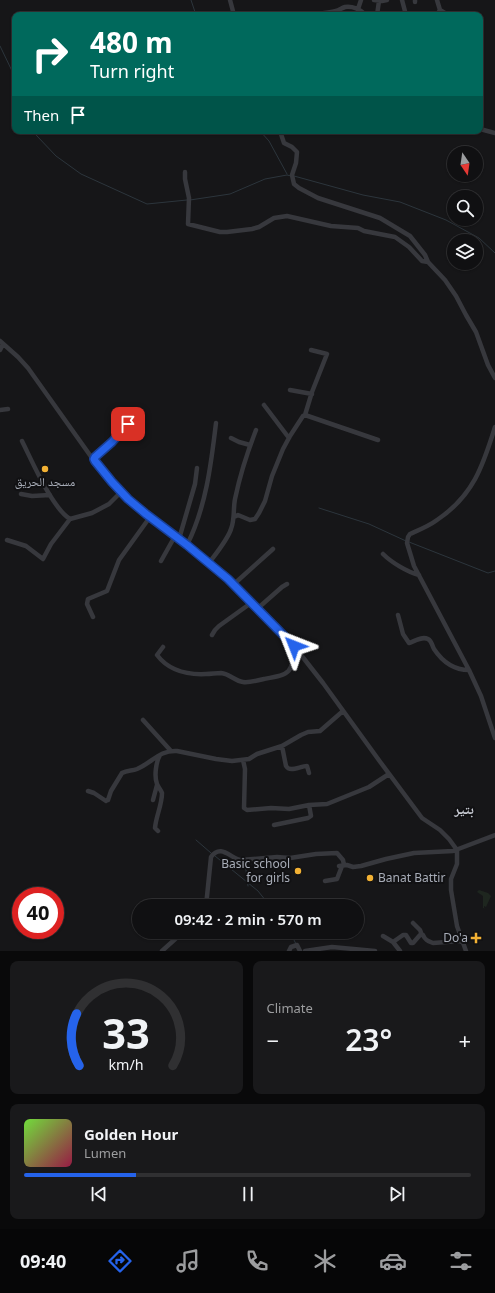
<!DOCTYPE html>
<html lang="en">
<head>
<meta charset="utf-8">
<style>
  body { margin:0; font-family:"Noto Sans","Noto Naskh Arabic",sans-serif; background:#19191b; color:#f1f3f6; height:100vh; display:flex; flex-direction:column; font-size:15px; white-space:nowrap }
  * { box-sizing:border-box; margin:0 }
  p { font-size:13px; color:#9c9d9f }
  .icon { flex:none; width:22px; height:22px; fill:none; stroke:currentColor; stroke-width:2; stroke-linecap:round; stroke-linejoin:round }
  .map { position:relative; height:951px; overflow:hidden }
  .details { display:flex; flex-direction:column; gap:10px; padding:10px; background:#09090a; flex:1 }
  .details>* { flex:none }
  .banner { position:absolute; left:12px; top:12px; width:471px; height:122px; border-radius:8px; box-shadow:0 1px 3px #0004,0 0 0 1px #303032; background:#00695c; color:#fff; overflow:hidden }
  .needle { width:26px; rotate:167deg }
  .fabs { position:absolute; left:447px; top:146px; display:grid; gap:8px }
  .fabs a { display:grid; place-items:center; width:36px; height:36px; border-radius:50%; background:#101012; box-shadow:0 1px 3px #0004,0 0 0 1px #303032; font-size:20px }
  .speed { position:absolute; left:12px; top:887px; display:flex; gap:8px; font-size:20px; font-weight:700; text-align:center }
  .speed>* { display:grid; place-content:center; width:52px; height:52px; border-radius:50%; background:#101012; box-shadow:0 1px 3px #0004,0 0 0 1px #303032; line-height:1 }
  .speed .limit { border:6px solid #d22; background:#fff; color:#111 }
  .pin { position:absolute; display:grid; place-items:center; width:34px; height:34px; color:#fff; margin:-17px; border-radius:8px; box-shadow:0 2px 6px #0006 }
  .me { position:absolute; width:44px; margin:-22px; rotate:315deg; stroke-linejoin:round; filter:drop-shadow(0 0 3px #0008) }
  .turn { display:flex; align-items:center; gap:14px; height:84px; padding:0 12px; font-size:18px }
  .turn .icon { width:52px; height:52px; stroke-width:2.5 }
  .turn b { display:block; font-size:28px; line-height:34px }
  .then { display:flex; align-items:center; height:38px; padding:0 12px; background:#0003; gap:8px; font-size:15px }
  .big { font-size:30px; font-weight:600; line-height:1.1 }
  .details .widget { flex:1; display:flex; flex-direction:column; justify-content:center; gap:6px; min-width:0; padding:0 14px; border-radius:8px; background:#19191b }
  .details .dial { align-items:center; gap:0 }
  .dial svg { height:104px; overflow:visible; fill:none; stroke:#303032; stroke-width:7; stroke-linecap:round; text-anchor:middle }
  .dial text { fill:#f1f3f6; stroke:none }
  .song { display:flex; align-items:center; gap:12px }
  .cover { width:48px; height:48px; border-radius:6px; background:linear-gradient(135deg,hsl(100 70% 55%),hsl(340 70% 35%)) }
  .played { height:4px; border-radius:2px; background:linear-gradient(90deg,#2563eb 25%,#303032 25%) }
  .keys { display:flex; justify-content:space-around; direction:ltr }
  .heat { display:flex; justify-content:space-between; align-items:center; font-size:22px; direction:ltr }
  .details .tiles { flex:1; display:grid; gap:10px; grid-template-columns:1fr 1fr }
  .widget:last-child { grid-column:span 2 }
  .trip { position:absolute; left:132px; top:899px; width:232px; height:40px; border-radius:20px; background:#101012; box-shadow:0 1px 3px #0004,0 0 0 1px #303032; font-weight:600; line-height:40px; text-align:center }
  .tabs { display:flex; height:64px; justify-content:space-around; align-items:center; background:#060607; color:#9c9d9f }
  .tabs .icon { width:28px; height:28px }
  .tabs .current { color:#2563eb }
  .tabs b { font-size:18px; color:#f1f3f6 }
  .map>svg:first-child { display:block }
  .green { fill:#1e261f }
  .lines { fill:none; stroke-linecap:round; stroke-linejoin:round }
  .stream { stroke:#2c353c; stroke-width:1 }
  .minor { stroke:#37383d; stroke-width:4.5 }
  .route-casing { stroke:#184099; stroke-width:10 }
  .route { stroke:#2563eb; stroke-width:7 }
  .poi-dot { fill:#f2b134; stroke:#111113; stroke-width:1.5 }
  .labels { text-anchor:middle; stroke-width:4; stroke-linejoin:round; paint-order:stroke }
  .poi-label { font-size:12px; fill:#a8adb8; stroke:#111113; text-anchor:end }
  .quarter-label { font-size:14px; font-weight:bold; fill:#c9ccd4; stroke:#111113 }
</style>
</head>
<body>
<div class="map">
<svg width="495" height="951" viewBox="0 0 495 951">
  <rect width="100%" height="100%" fill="#161618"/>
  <!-- green -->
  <path class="green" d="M479,890L488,893L491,896L486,907L484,906V908L486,909L483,908V896L477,892Z"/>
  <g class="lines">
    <!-- stream -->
    <path class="stream" d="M191,0L196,15
      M0,46L13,73L15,87
      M33,131L37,136L56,156L81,174L147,204L187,200
      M260,131L269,141L287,174
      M294,176L363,195L400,202L446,220L479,238L495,253
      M190,200L230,194L265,179L287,175L291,176
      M319,508L369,524L406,541
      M409,542L488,573L495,571
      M196,840L211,853
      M215,856L258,891L270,906
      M238,862L246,870L248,886
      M290,932L296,944"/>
    <!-- minor -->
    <path class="minor" d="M230,0L234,15
      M374,0L382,1L387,0
      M402,0L406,15
      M415,0V2
      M437,0L440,10L437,15
      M358,9L361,0
      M440,10L448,15H452
      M317,15C323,12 330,13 336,11C339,10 342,8 345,7C352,6 361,9 365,15
      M377,15L379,1
      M480,129L495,133
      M280,131L284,143L292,147L297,152L296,163L292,175L294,184L299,188L318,198L380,218L410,236L425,255L428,262L445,280L456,296L466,315L476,332L488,365L495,378
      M185,172V179L189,198L188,224L220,232H227L252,229L259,227L274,218L287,216L331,226L358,228L364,231L395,237L409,247L422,261L428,262
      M0,341L18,357L28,368L92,458L94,459L112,482L128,499L146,514L173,534L228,579L294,646L323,683L381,763L422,818L440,830L449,839L457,850V864L451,879V890L457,926L466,951
      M0,350L3,344
      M290,390L312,394
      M264,405L289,438
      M0,410L8,409
      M305,415L378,440
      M495,427C483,466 473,496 437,520C429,526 419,530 410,534L408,537L407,543L414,566L469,670L481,696L495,738
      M231,438L239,442L250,445
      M22,441C32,461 52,508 70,519
      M94,459L112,442L128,424
      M21,494L32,496L50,495
      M234,517L238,515L250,520L255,519L259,513L265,501L272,476L283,449L290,436L303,416L305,415L312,392L327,354L311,350
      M179,539L195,484L197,468
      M7,540L26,546L43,559L51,544L70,519L92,513L109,504L118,495L122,493
      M187,545C206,507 211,465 216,423
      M383,554C391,562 407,572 419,575
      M161,561L175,536
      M209,563C215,555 228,539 231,529C235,519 233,509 235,499C240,475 247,453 256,430
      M234,584L273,549
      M257,609L282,587L287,584
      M398,615L403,634L409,643C415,641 422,636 428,639C432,641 432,646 434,649C442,661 454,670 469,670
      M93,617L87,604L88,599L107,591L119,560L150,517
      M212,635L215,630L219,626L251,603
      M163,647L157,655C169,671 186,675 206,674C211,674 216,673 221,673C230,674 235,681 243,682C250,683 258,680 264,679C291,674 292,674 294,646
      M143,720L171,751
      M282,746L286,766C290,773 300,766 307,766L309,773
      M243,760L245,769L244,808L247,810L271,808L289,809L309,805L327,804L369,787L389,774
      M88,791L94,793L106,801
      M108,800L111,791L122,773C127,770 132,771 137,769C153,762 159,750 177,751L216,759L232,761L249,759L257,754L282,746L301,735L308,732L320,731L343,711
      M153,800L157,785
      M274,825L308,818L311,816L309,805
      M158,831L155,828C156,816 162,805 162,793C161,790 158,787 157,784C154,776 156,762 160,755
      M339,866L347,865L353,867L361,866L386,859L414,853L453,851L495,835
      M325,881L337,879L342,866
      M170,905L172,906
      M206,906L211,857C221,843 231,859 241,860L277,857L290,858L316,854L337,853L343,860L344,865
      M413,923L420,930L422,935H423C425,940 428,941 433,943L460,941L463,943
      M383,936L393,942L400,951
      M393,942L403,935H406L411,943H413L420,935H422
      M162,951L183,932
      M289,951L291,947L297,945L300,951
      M305,951L332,947L375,951"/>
  </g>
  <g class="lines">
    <!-- route casing -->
    <g class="route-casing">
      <path id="route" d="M128,424L112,442L95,457L94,459L95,461L112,482L128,499L146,514L187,545L228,579L294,646"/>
    </g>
    <!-- route -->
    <use href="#route" class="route"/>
  </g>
  <!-- markers -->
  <g class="poi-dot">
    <circle cx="45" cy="469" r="4"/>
    <circle cx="298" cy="871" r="4"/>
    <circle cx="370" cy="878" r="4"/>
    <path d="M474 932h4v4h4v4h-4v4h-4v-4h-4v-4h4z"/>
  </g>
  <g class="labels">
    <!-- poi labels -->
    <g class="poi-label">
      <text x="45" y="486" text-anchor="middle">مسجد الحريق</text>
      <text x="290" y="868">Basic school<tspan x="290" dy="14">for girls</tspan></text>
      <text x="378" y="882" text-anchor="start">Banat Battir</text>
      <text x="468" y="942">Do'a</text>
    </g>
    <!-- quarter labels -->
    <g class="quarter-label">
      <text x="464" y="814">بتير</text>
    </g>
  </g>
</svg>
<div class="fabs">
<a><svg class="needle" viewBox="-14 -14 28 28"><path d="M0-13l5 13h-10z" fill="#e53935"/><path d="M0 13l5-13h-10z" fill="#9c9d9f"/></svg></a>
<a><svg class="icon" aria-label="search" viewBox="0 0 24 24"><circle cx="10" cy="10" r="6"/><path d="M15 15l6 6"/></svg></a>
<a><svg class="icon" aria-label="layers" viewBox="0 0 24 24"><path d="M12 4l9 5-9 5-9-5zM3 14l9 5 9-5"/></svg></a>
</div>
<div class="speed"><div class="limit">40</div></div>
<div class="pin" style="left:128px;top:424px;background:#d93025"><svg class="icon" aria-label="arrive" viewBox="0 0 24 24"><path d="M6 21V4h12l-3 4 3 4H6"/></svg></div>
<svg class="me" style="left:294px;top:646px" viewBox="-20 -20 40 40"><path d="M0-17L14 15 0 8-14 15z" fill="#2563eb" stroke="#fff" stroke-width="4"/></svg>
<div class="trip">09:42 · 2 min · 570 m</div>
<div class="banner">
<div class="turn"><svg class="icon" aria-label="right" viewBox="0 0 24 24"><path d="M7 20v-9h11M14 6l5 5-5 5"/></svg><div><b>480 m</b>Turn right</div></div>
<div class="then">Then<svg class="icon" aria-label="arrive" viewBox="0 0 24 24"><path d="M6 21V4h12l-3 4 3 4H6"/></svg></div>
</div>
</div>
<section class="details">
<div class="tiles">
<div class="widget dial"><svg viewBox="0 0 100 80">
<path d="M14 69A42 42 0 1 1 86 69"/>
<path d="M14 69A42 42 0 0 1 12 29" stroke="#2563eb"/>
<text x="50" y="56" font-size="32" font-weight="700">33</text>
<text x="50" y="72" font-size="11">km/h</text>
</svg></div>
<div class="widget"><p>Climate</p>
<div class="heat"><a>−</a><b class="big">23°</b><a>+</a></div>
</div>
<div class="widget">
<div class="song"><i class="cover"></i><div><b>Golden Hour</b><p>Lumen</p></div></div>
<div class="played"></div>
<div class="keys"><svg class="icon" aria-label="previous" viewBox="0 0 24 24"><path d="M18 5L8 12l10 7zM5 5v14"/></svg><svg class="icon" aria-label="pause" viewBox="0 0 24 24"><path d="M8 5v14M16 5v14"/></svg><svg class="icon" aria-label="next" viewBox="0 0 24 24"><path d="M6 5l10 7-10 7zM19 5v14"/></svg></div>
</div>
</div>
</section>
<nav class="tabs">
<b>09:40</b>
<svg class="icon current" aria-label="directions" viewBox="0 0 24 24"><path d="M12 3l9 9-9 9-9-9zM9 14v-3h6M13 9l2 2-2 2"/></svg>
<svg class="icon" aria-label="music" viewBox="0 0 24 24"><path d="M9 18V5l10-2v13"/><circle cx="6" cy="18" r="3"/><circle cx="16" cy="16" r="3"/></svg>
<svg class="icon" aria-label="phone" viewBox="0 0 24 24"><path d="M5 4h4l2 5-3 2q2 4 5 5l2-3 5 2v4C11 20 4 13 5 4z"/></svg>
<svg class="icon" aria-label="climate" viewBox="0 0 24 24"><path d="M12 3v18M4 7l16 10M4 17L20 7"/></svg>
<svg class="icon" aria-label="car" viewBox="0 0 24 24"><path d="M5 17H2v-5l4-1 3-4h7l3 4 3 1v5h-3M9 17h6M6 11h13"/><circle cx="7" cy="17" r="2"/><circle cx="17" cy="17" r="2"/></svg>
<svg class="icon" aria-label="filters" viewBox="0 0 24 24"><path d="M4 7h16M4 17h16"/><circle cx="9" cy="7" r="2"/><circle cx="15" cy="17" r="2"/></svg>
</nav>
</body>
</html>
